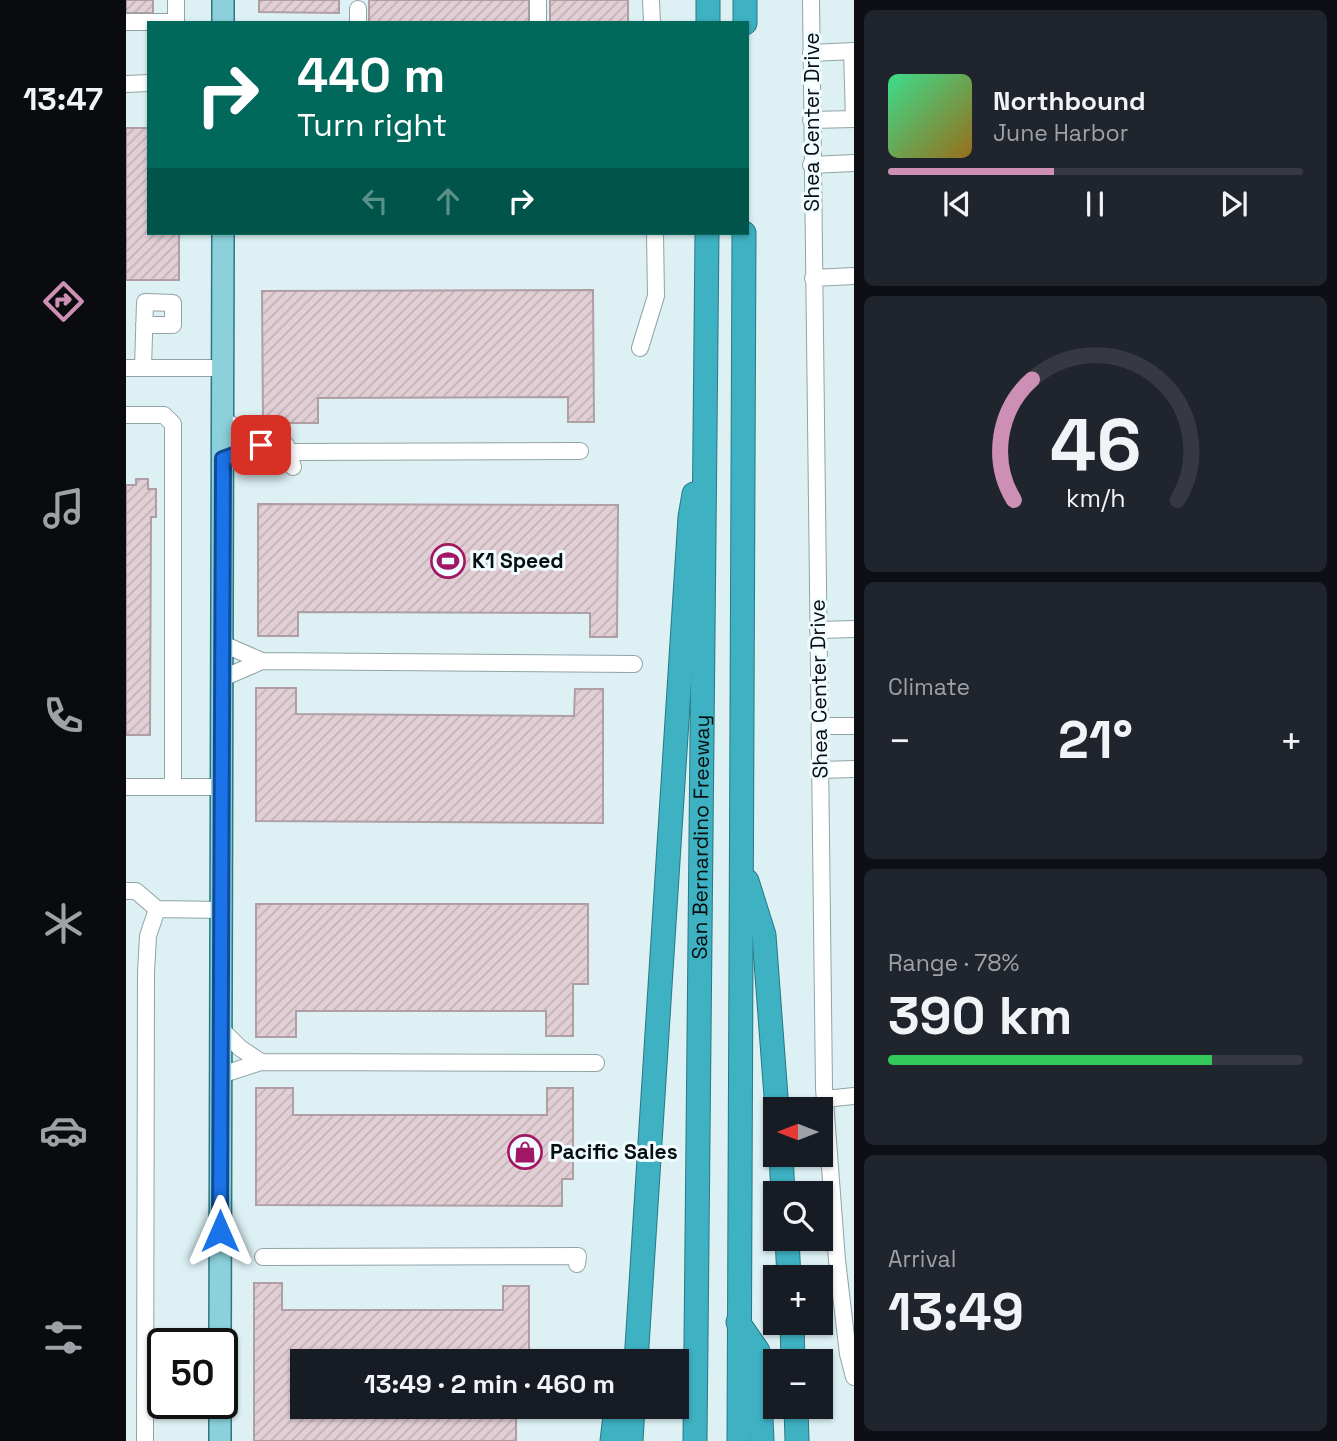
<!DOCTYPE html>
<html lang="en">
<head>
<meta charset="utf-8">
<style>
  body { margin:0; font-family:"Space Grotesk",sans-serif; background:#20242c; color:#f1f3f6; height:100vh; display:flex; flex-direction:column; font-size:26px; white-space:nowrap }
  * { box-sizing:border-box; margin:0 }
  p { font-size:23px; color:#9ea1a6 }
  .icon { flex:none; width:38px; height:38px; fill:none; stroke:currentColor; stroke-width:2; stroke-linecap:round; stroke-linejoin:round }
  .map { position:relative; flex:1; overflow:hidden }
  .side { display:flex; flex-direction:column; gap:10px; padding:10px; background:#0d0f14; width:483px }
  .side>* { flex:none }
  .guide { position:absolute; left:21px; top:21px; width:602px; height:214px; border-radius:0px; box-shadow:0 2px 5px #0004; background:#00695c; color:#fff; overflow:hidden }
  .needle { width:46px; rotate:270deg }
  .controls { position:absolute; left:637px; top:1097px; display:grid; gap:14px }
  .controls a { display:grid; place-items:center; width:70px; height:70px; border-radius:0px; background:#171b24; box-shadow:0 2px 5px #0004; font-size:35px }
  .speed { position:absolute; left:21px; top:1328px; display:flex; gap:14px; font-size:35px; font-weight:700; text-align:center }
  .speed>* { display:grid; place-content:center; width:91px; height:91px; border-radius:50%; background:#171b24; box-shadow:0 2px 5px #0004; line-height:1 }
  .speed .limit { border:4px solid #111; border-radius:10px; background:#fff; color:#111 }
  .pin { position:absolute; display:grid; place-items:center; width:60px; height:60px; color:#fff; margin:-30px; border-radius:14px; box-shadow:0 4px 10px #0006 }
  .me { position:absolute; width:77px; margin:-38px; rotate:0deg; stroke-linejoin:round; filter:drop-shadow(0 0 5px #0008) }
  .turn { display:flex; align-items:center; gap:24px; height:147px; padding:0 35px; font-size:32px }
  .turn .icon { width:91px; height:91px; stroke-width:2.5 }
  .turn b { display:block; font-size:49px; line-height:60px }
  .lanes { display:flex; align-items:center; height:66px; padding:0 35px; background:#0003; justify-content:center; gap:35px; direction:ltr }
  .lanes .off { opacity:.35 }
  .big { font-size:52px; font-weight:700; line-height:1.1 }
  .side .tile { flex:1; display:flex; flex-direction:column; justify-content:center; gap:10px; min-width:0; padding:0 24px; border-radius:10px; background:#20242c }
  .side .dial { align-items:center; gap:0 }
  .dial svg { height:182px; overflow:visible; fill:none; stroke:#363941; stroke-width:7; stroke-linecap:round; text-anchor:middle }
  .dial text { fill:#f1f3f6; stroke:none }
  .song { display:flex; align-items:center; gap:21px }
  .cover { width:84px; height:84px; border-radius:10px; background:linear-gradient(135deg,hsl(150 70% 55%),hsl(40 70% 35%)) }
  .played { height:7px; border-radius:4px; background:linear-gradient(90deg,#cd90b4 40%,#363941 40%) }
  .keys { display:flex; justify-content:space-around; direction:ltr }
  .heat { display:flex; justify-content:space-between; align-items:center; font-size:38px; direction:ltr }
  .charge { height:10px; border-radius:5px; background:linear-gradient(90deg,#34c759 78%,#363941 0) }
  .trip { position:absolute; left:164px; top:1349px; width:399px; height:70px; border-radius:0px; background:#171b24; box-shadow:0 2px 5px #0004; font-weight:700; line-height:70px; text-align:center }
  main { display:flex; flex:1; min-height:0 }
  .menu { display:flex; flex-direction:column; width:126px; justify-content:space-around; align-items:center; background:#090b0e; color:#9ea1a6 }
  .menu .icon { width:49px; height:49px }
  .menu .current { color:#cd90b4 }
  .menu b { font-size:32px; color:#f1f3f6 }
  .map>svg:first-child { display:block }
  .building { fill:url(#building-hatch); stroke:#af9ea4; stroke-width:2 }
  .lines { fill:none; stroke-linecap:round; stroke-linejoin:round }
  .minor-casing { stroke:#90a3a7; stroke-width:18 }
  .major-casing { stroke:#2b7883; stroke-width:24 }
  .highway-casing { stroke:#2b7883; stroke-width:25 }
  .minor { stroke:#fff; stroke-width:16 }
  .major { stroke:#8bd0da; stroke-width:21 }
  .highway { stroke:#3eb1c2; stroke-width:23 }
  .route-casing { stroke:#114b97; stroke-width:18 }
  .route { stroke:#1a73e8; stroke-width:12 }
  .labels { text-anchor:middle; stroke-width:6; stroke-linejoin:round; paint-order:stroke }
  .street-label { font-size:21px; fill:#070e0f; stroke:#f0fcff }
  .poi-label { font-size:21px; font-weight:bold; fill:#070e0f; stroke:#f0fcff; text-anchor:start }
</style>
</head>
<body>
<main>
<nav class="menu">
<b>13:47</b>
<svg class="icon current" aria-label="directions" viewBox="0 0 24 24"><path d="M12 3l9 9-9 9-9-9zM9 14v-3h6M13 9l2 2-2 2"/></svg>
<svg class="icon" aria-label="music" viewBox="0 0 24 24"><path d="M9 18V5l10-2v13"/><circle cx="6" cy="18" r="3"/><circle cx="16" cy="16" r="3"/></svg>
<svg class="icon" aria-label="phone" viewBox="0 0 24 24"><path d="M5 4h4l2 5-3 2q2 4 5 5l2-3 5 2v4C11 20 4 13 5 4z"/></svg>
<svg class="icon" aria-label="climate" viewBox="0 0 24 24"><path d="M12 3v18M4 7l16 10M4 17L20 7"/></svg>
<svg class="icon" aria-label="car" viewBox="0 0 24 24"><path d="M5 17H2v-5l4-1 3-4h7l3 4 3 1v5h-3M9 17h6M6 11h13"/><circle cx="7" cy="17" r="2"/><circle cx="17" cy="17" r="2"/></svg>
<svg class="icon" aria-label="filters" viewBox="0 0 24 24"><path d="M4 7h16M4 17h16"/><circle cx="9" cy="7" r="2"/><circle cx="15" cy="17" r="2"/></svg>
</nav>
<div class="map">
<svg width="728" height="1441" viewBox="0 0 728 1441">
  <defs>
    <pattern id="building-hatch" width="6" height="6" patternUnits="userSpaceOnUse" patternTransform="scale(1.75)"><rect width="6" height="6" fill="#e2cfd6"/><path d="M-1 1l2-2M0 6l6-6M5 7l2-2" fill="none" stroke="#c0b1b6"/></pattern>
  </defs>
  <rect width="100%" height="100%" fill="#ddf1f4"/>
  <!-- building -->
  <path class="building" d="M0,0H27V13H0Z
    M133,0H213V13L133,12Z
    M243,0H403V23H243Z
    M424,0H502V23H424Z
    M0,128H23V233H53V280H0Z
    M467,290L468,422H442V397L192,398V423H137L136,291Z
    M10,479H22V489H30V517H25L24,735H0V485H10Z
    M132,504L492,505L491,637H464V613L172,612V636H132Z
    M130,688H170V714L448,716L449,689H477V823L130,821Z
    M130,904H462V984H447V1036H420V1011H170V1037H130Z
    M130,1088H167V1115H421V1088H447V1179H436V1206L130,1205Z
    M128,1283H156V1310H377V1286H403V1362H177V1407H403V1418H390V1441H128Z"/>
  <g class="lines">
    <!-- minor casing -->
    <g class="minor-casing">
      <path id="minor" d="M525,0L526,23
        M685,0L698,1088L711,1260L722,1354L728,1377
        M0,22H50V0
        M232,23V9
        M412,23V0
        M726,51L728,119
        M685,53L728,51
        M0,84L23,83
        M685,120L728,119
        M685,165L728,163
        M687,278L728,276
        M514,348L530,296L529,233
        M0,368H97
        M17,368L19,302L47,303V325H18
        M0,415H38L47,424V787
        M97,419L135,445
        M162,452L454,451
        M97,459L135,445H160L167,467
        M692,630L728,629
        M97,644L136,661L508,664
        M97,678L136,661
        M694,726H728
        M694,770L728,769
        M0,787H96
        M0,891H10L31,909L96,910
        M95,1029L114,1048L135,1062
        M95,1075L135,1062L470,1063
        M699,1099L728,1096
        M137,1257L452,1256L451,1264
        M19,1441L20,972L22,936L31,909"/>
    </g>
    <!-- major casing -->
    <g class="major-casing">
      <path id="major" d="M97,0V23
        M94,1344L97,233
        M94,1441V1404"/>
    </g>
    <!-- highway casing -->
    <g class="highway-casing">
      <g id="highway">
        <path d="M582,23V0"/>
        <path d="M619,23V0"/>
        <path d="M621,881L638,935L651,1110"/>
        <path d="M655,1155L657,1194"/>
        <path d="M661,1239L663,1278"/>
        <path d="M612,1322L632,1351L636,1441"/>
        <path d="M666,1323L667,1362"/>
        <path d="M510,1362L564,517L568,494"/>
        <path d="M670,1407L671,1441"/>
        <path d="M486,1441L490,1407"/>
        <path d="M505,1441L507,1407"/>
        <path id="s1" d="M569,1441L581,233"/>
        <path d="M613,1441L618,233"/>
      </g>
    </g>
    <!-- minor -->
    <use href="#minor" class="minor"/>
    <!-- major -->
    <use href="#major" class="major"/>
    <!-- highway -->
    <use href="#highway" class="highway"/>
  </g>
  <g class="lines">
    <!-- route casing -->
    <g class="route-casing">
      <path id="route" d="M94,1231L97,459L135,445"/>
    </g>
    <!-- route -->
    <use href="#route" class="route"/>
  </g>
  <!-- icons -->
  <defs>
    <g id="stadium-ring" transform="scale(1.75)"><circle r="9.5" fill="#f0fcff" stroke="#a11763" stroke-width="1.5"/><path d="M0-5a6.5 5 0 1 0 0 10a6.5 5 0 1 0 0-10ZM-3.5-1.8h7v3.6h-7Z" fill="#a11763"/></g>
    <g id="shop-ring" transform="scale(1.75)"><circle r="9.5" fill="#f0fcff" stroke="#a11763" stroke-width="1.5"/><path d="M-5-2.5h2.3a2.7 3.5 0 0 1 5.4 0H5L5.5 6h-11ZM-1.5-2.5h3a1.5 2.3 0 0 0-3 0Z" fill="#a11763"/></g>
  </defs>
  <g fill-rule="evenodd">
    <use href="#stadium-ring" x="322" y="561"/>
    <use href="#shop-ring" x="399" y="1152"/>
  </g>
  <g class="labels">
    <!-- street labels -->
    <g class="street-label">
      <text transform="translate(686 122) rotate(-90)" y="7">Shea Center Drive</text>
      <text transform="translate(693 689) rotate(-91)" y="7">Shea Center Drive</text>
      <text dy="7" stroke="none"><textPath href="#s1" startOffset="604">San Bernardino Freeway</textPath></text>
    </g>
    <!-- poi labels -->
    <g class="poi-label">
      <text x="346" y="568">K1 Speed</text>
      <text x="424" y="1159">Pacific Sales</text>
    </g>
  </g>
</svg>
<div class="controls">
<a><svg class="needle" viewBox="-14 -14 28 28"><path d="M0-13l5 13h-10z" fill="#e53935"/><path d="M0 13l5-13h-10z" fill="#9ea1a6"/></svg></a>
<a><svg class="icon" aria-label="search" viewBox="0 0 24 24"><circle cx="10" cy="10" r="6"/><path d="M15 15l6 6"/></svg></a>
<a>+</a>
<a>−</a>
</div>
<div class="speed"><div class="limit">50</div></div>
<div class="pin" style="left:135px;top:445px;background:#d93025"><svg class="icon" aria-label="arrive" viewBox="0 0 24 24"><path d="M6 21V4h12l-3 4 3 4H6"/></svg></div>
<svg class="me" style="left:94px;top:1231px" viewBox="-20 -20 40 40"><path d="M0-17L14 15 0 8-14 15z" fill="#1a73e8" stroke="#fff" stroke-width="4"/></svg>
<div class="trip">13:49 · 2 min · 460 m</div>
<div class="guide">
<div class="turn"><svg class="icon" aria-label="right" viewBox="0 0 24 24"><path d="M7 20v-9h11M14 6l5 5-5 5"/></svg><div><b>440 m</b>Turn right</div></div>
<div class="lanes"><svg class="icon off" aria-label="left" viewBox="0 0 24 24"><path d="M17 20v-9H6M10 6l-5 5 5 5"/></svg><svg class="icon off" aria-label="ahead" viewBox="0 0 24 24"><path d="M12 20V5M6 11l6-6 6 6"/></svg><svg class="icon" aria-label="right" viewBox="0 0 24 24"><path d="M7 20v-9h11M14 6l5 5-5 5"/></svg></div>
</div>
</div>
<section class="side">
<div class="tile">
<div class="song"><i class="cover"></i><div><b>Northbound</b><p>June Harbor</p></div></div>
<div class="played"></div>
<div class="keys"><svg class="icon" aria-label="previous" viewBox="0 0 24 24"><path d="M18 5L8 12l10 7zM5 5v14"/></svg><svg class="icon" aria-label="pause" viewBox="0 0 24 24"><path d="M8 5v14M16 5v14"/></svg><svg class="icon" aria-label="next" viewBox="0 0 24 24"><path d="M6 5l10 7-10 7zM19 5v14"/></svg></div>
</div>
<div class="tile dial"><svg viewBox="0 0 100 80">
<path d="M14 69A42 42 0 1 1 86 69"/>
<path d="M14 69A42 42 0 0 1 22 16" stroke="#cd90b4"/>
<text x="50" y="56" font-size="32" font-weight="700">46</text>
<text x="50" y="72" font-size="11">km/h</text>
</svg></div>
<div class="tile"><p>Climate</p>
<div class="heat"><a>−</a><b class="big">21°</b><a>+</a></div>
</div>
<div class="tile"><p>Range · 78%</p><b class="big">390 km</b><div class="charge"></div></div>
<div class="tile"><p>Arrival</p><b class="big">13:49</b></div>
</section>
</main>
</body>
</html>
